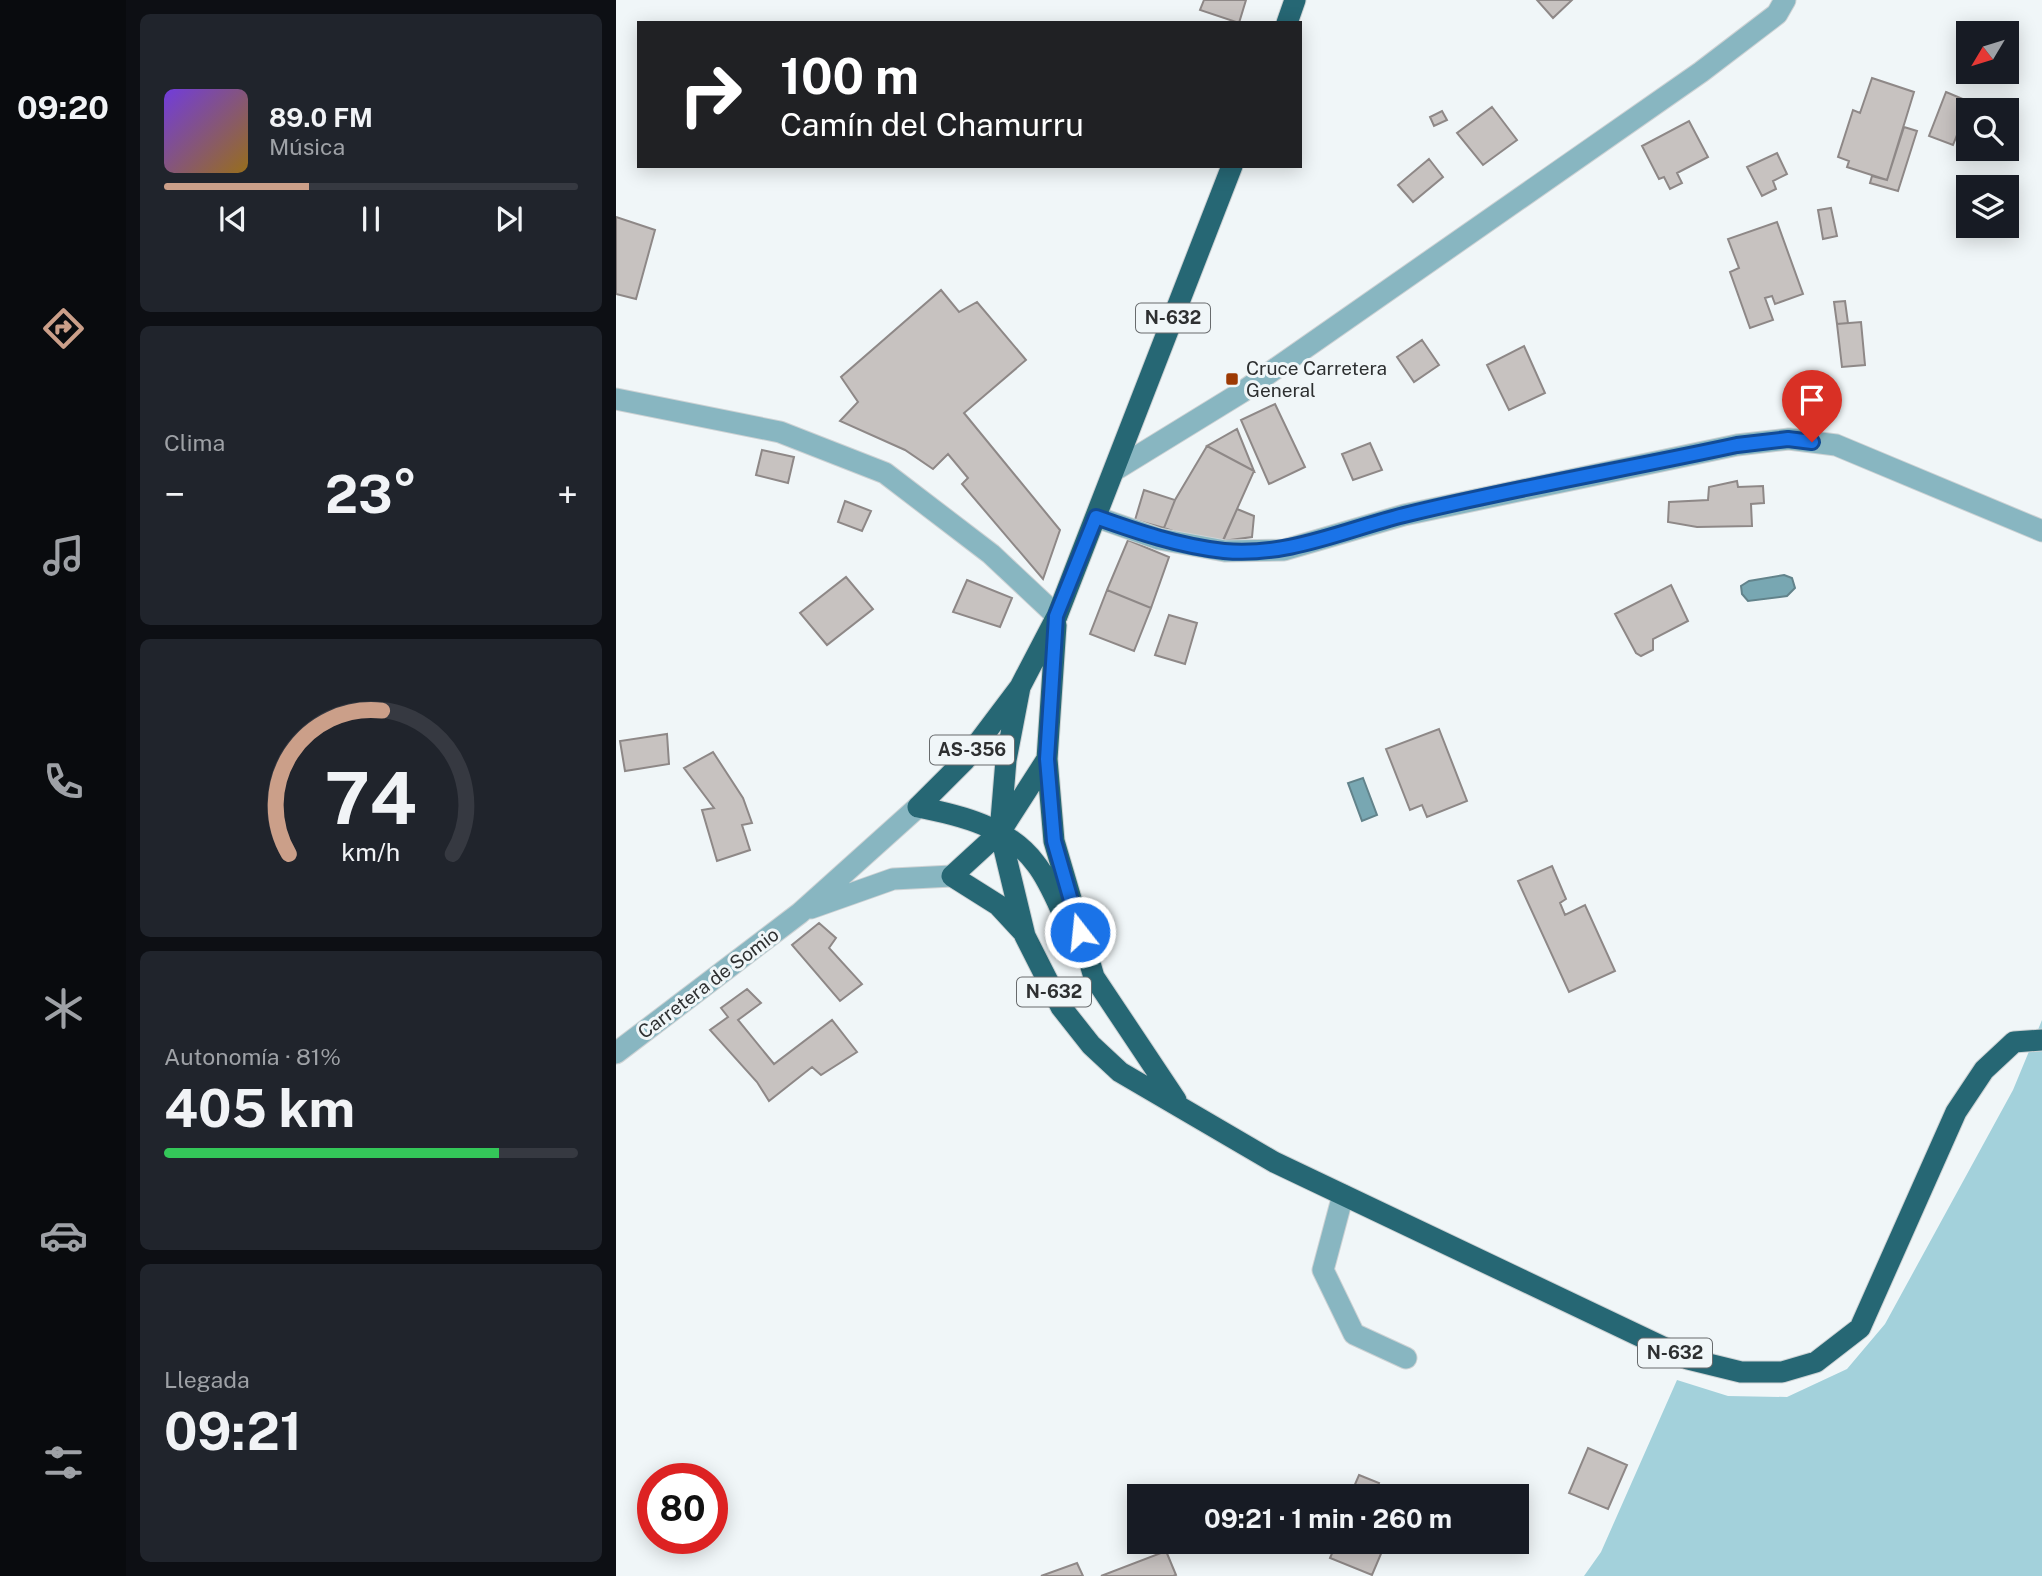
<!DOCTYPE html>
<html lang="es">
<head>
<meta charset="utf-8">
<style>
  body { margin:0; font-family:"Public Sans",sans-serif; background:#20242c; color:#f1f3f6; height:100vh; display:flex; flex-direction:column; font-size:26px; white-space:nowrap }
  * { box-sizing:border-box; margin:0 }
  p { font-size:23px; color:#9ea1a6 }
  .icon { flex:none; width:38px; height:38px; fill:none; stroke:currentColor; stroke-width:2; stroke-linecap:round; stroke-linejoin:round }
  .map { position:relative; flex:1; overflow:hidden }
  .sheet { display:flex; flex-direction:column; gap:14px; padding:14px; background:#0d0f14; width:490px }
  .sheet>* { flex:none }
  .guide { position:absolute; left:21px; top:21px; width:665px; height:147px; border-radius:0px; box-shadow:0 4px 18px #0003; background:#202124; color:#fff; overflow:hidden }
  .needle { width:46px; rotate:232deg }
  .tools { position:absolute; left:1340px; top:21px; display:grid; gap:14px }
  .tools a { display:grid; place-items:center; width:63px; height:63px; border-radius:0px; background:#171b24; box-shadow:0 4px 18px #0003; font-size:35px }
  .speed { position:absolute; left:21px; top:1463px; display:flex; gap:14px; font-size:35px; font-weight:700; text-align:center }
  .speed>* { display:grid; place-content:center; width:91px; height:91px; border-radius:50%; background:#171b24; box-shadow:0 4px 18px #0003; line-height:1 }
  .speed .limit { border:10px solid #d22; background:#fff; color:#111 }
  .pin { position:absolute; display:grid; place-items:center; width:60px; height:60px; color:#fff; margin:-72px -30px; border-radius:50% 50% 50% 0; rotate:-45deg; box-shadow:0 0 7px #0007 }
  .pin .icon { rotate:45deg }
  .me { position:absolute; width:77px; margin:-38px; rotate:344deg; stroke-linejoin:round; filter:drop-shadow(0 0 5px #0008) }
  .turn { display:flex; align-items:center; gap:24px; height:147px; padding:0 28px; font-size:32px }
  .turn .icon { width:91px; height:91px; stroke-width:2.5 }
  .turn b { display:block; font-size:49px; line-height:60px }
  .big { font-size:52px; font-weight:700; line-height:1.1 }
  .sheet .card { flex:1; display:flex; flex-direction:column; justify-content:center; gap:10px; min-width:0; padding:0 24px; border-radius:10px; background:#20242c }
  .sheet .dial { align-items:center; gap:0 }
  .dial svg { height:182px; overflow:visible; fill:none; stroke:#363941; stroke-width:7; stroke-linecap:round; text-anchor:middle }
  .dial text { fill:#f1f3f6; stroke:none }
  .song { display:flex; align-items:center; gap:21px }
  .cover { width:84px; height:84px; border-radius:10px; background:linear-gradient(135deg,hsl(260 70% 55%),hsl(40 70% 35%)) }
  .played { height:7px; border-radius:4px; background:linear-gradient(90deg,#cb9f89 35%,#363941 35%) }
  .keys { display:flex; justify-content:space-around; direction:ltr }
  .heat { display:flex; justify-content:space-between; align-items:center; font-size:38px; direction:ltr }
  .charge { height:10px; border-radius:5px; background:linear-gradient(90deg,#34c759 81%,#363941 0) }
  .trip { position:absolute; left:511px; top:1484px; width:402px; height:70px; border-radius:0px; background:#171b24; box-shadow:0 4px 18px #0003; font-weight:700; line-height:70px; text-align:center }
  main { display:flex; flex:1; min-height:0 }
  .tab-bar { display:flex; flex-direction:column; width:126px; justify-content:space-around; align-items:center; background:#090b0e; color:#9ea1a6 }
  .tab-bar .icon { width:49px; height:49px }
  .tab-bar .on { color:#cb9f89 }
  .tab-bar b { font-size:32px; color:#f1f3f6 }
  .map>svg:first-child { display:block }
  .green { fill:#a3d1db }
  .water { fill:#78a7b2; stroke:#62838b; stroke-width:2 }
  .building { fill:#c7c2c0; stroke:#8e8887; stroke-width:2 }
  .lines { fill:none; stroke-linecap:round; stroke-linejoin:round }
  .minor-casing { stroke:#cdd2d4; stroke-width:23 }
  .highway-casing { stroke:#cdd2d4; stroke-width:23 }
  .minor { stroke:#88b6c1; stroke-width:21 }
  .highway { stroke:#266774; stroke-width:21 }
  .route-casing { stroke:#114b97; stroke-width:18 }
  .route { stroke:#1a73e8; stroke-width:12 }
  .poi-dot { fill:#9d3903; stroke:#f0f6f8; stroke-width:2.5 }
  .labels { text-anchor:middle; stroke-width:6; stroke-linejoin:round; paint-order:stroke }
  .shield { fill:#f0f6f8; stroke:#686b6d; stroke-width:2 }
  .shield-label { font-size:18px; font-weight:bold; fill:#2e3031 }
  .poi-label { font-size:19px; fill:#2e3031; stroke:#f0f6f8; text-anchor:start }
  .street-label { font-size:19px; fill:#2e3031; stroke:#f0f6f8 }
</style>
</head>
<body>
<main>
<nav class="tab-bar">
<b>09:20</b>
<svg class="icon on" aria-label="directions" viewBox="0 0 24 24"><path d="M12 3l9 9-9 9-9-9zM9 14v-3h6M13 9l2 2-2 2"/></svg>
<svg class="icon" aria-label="music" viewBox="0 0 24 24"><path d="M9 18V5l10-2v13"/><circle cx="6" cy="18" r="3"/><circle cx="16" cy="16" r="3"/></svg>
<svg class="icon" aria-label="phone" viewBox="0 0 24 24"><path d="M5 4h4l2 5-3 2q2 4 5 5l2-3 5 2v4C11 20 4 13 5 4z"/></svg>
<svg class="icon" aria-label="climate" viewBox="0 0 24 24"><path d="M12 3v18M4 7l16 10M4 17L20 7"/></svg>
<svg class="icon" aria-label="car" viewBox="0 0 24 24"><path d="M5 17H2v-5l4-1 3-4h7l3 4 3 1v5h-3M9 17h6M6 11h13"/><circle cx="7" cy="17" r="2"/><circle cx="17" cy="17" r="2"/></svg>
<svg class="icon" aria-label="filters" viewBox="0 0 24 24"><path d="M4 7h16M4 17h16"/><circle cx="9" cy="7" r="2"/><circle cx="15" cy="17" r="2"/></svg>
</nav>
<section class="sheet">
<div class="card">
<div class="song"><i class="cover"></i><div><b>89.0 FM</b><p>Música</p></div></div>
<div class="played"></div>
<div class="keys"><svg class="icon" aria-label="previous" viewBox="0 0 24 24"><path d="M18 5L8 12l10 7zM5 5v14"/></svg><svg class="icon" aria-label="pause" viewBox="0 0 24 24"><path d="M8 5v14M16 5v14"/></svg><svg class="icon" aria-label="next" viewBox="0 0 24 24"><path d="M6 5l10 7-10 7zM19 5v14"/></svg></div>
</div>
<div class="card"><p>Clima</p>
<div class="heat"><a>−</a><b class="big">23°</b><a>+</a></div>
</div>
<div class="card dial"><svg viewBox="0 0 100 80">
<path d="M14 69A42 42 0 1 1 86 69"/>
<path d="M14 69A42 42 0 0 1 55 6" stroke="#cb9f89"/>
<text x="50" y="56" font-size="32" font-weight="700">74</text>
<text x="50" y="72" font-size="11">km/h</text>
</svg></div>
<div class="card"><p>Autonomía · 81%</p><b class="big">405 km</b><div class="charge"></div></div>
<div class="card"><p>Llegada</p><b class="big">09:21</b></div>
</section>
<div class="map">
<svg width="1426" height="1576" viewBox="0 0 1426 1576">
  <rect width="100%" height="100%" fill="#f0f6f8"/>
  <!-- green -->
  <path class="green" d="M1426,1020V1576H968L985,1552L1061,1380L1112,1396L1171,1397L1231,1369L1269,1324L1397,1090Z"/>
  <!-- water -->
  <path class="water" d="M1168,575L1176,578L1179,588L1171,596L1132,601L1126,594L1125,586L1133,581Z
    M747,778L761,815L746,821L732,783Z"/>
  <!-- building -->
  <path class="building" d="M588,0H630L623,23L584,10Z
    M921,0H956L937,18Z
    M1256,78L1298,92L1271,180L1231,167L1233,161L1222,157L1237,110L1244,113Z
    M1330,92L1354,102L1337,145L1313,136Z
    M876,107L901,140L867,165L841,133Z
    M826,111L831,120L818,126L814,117Z
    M1073,121L1092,157L1061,173L1066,183L1054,189L1048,177L1043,179L1026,146Z
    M1288,127L1301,131L1282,191L1254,183L1256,176L1271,180Z
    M1161,153L1171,174L1157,181L1160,189L1146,196L1131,167Z
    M813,159L827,177L797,202L782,185Z
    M1215,208L1221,236L1207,239L1202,210Z
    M0,217L39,230L20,299L0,294Z
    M1161,222L1187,294L1159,304L1156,296L1149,298L1157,320L1134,328L1114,272L1123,268L1112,239Z
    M325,290L343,312L361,302L410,360L348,413L444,530L427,579L346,484L352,478L332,454L317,469L289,450L224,421L242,402L225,377Z
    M1229,301L1232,323L1221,324L1218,302Z
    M1245,322L1249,365L1226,367L1221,324Z
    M806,340L823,365L798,382L781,357Z
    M908,346L929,393L893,410L871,365Z
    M659,404L689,467L653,484L625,420Z
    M621,429L638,471L591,446Z
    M754,443L766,470L737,480L726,454Z
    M591,446L638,471L604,547L548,528L559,500Z
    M146,450L178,457L172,483L140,475Z
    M1121,481L1122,487L1147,486L1148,503L1135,504L1136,526L1081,527L1052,522L1053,502L1092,500L1093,487Z
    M528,490L559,500L548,528L519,520Z
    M229,501L255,511L246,531L222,522Z
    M621,509L638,516L636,537L607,541Z
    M512,540L553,557L535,608L491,590Z
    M230,577L257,609L211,645L184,613Z
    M351,580L396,598L384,627L337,612Z
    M1055,585L1072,621L1037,639V650L1025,656L1020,653L999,614Z
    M491,590L535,608L518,651L474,634Z
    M553,615L581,623L569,664L539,655Z
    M823,729L851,801L811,817L806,805L794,810L770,749Z
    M51,734L53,764L9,771L4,741Z
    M97,752L127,798L136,823L126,825L134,850L101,861L86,810L98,808L68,768Z
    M936,866L950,899L944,903L949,915L969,905L999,971L953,992L902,881Z
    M203,923L220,938L213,948L246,984L224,1001L176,945Z
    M131,989L145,1003L122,1020L158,1064L216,1020L241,1052L205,1075L196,1067L153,1101L141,1082L94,1030L112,1017L105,1008Z
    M972,1448L1011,1465L992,1509L953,1493Z
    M743,1475L763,1483L760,1490L775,1496H734Z
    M721,1542H770L756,1575L714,1558Z
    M550,1551L560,1575L557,1576H485Z
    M461,1563L467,1576H425Z"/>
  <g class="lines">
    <!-- minor casing -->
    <g class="minor-casing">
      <path id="minor" d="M0,399L164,432L269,473L375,554L441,616
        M499,470L626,392L1085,72L1161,14L1169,0
        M480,517L543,539L609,551L668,550L788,515L1121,445L1173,439L1220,445L1426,531
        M195,908L277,879L336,876
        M0,1053L184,913L302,807
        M727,1195L707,1270L738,1334L790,1358"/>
    </g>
    <!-- highway casing -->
    <g class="highway-casing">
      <path id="highway" d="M671,23L679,0
        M440,625L431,759L438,841L478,977L560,1100
        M404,687L390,760L384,832L409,936L445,1007L475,1045L504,1072L658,1162L1072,1359L1125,1372H1166L1200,1362L1244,1328L1340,1112L1368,1070L1398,1042L1426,1040
        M302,807L349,760L404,687L441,616L616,166
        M302,807C344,815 393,827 420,864C435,883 444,910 455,931
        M407,932L382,905L336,876L384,832L431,759"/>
    </g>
    <!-- minor -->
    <use href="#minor" class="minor"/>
    <!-- highway -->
    <use href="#highway" class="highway"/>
  </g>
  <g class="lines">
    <!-- route casing -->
    <g class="route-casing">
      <path id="route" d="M464,932L438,841L431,759L440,616L480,517C522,532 563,546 608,551C671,557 728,530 788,515C898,488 1010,469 1121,445L1172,439L1196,442"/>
    </g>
    <!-- route -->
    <use href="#route" class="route"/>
  </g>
  <!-- markers -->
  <rect class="poi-dot" x="609" y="372" width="14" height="14" rx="3.5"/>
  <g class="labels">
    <!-- shield labels -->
    <g class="shield">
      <rect x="520" y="303.5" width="74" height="29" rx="5"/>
      <rect x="314" y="735.5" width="84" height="29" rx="5"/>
      <rect x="401" y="977.5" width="74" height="29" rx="5"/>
      <rect x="1022" y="1338.5" width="74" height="29" rx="5"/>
    </g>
    <g class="shield-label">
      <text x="557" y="324">N-632</text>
      <text x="356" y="756">AS-356</text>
      <text x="438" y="998">N-632</text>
      <text x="1059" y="1359">N-632</text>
    </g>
    <!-- poi labels -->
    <g class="poi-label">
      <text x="630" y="375">Cruce Carretera<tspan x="630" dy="22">General</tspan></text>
    </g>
    <!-- street labels -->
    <g class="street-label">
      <text transform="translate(92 983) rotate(-37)" y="7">Carretera de Somio</text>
    </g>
  </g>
</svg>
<div class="tools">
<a><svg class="needle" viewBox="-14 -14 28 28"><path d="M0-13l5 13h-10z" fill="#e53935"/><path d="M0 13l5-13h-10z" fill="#9ea1a6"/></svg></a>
<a><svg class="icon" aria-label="search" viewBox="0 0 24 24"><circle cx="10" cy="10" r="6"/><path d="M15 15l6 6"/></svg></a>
<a><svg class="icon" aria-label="layers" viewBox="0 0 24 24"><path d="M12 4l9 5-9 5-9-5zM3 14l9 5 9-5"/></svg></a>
</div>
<div class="speed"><div class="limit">80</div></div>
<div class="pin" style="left:1196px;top:442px;background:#d93025"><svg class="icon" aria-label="arrive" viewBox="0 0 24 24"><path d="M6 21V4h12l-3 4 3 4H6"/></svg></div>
<svg class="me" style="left:464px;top:932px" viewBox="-20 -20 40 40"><circle r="17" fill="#1a73e8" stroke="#fff" stroke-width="3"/><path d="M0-11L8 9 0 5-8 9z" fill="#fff"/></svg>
<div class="trip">09:21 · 1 min · 260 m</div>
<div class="guide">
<div class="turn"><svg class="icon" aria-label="right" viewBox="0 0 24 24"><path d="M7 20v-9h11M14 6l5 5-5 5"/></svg><div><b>100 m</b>Camín del Chamurru</div></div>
</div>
</div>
</main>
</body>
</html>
